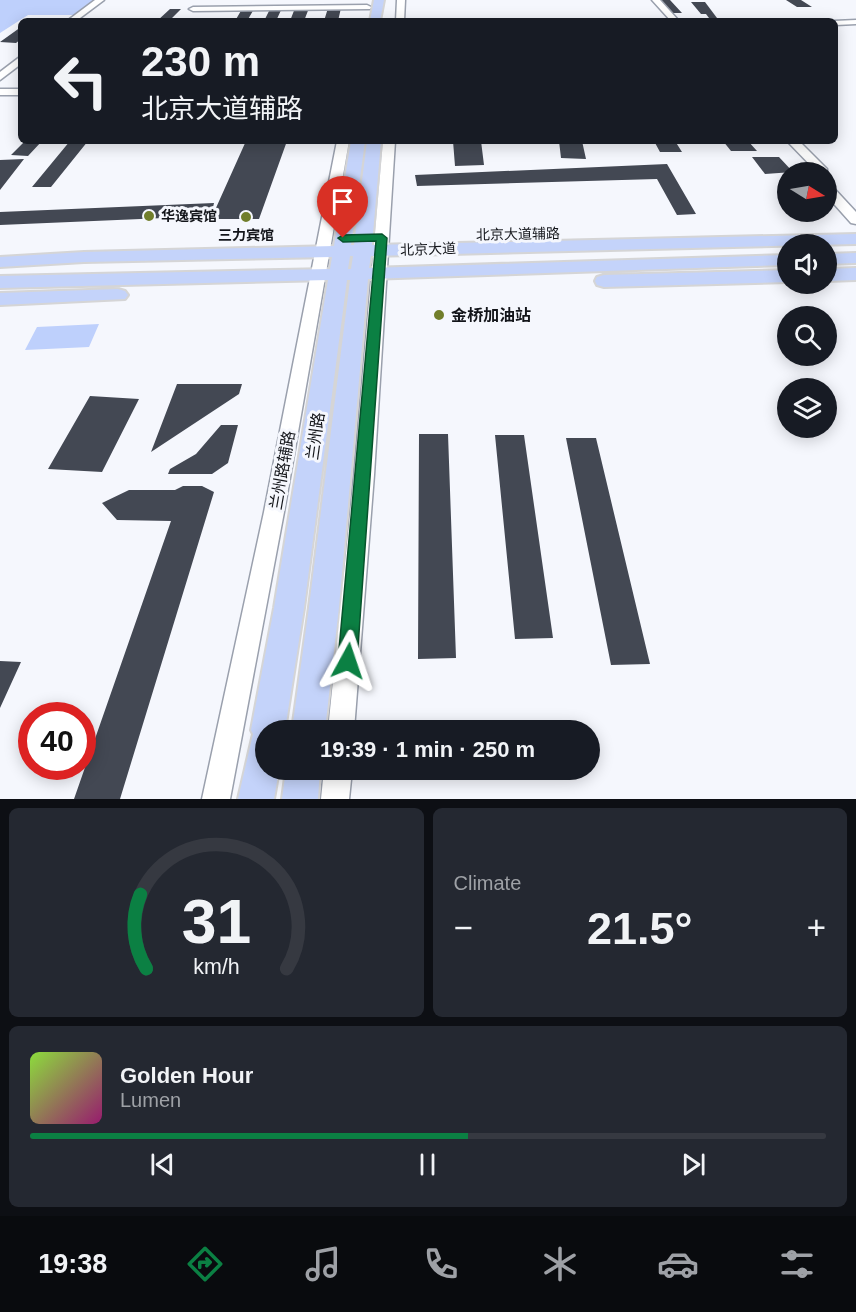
<!DOCTYPE html>
<html lang="en">
<head>
<meta charset="utf-8">
<style>
  body { margin:0; font-family:Arial,"Noto Sans SC",sans-serif; background:#242831; color:#f1f3f6; height:100vh; display:flex; flex-direction:column; font-size:22px; white-space:nowrap }
  * { box-sizing:border-box; margin:0 }
  p { font-size:20px; color:#9ea1a6 }
  .icon { flex:none; width:33px; height:33px; fill:none; stroke:currentColor; stroke-width:2; stroke-linecap:round; stroke-linejoin:round }
  .map { position:relative; height:799px; overflow:hidden }
  .side { display:flex; flex-direction:column; gap:9px; padding:9px; background:#0d0f14; flex:1 }
  .side>* { flex:none }
  .top-card { position:absolute; left:18px; top:18px; width:820px; height:126px; border-radius:9px; box-shadow:0 3px 15px #0003; background:#171b24; color:#f1f3f6; overflow:hidden }
  .needle { width:39px; rotate:101deg }
  .controls { position:absolute; left:777px; top:162px; display:grid; gap:12px }
  .controls a { display:grid; place-items:center; width:60px; height:60px; border-radius:50%; background:#171b24; box-shadow:0 3px 15px #0003; font-size:30px }
  .speed { position:absolute; left:18px; top:702px; display:flex; gap:12px; font-size:30px; font-weight:700; text-align:center }
  .speed>* { display:grid; place-content:center; width:78px; height:78px; border-radius:50%; background:#171b24; box-shadow:0 3px 15px #0003; line-height:1 }
  .speed .limit { border:9px solid #d22; background:#fff; color:#111 }
  .pin { position:absolute; display:grid; place-items:center; width:51px; height:51px; color:#fff; margin:-62px -26px; border-radius:50% 50% 50% 0; rotate:-45deg; box-shadow:0 0 6px #0007 }
  .pin .icon { rotate:45deg }
  .me { position:absolute; width:66px; margin:-33px; rotate:5deg; stroke-linejoin:round; filter:drop-shadow(0 0 4px #0008) }
  .turn { display:flex; align-items:center; gap:21px; height:126px; padding:0 24px; font-size:27px }
  .turn .icon { width:78px; height:78px; stroke-width:2.5 }
  .turn b { display:block; font-size:42px; line-height:51px }
  .big { font-size:45px; font-weight:700; line-height:1.1 }
  .side .card { flex:1; display:flex; flex-direction:column; justify-content:center; gap:9px; min-width:0; padding:0 21px; border-radius:9px; background:#242831 }
  .side .dial { align-items:center; gap:0 }
  .dial svg { height:156px; overflow:visible; fill:none; stroke:#363941; stroke-width:7; stroke-linecap:round; text-anchor:middle }
  .dial text { fill:#f1f3f6; stroke:none }
  .song { display:flex; align-items:center; gap:18px }
  .cover { width:72px; height:72px; border-radius:9px; background:linear-gradient(135deg,hsl(90 70% 55%),hsl(320 70% 35%)) }
  .played { height:6px; border-radius:3px; background:linear-gradient(90deg,#0b8043 55%,#363941 55%) }
  .keys { display:flex; justify-content:space-around; direction:ltr }
  .heat { display:flex; justify-content:space-between; align-items:center; font-size:33px; direction:ltr }
  .side .tiles { flex:1; display:grid; gap:9px; grid-template-columns:1fr 1fr }
  .card:last-child { grid-column:span 2 }
  .trip { position:absolute; left:255px; top:720px; width:345px; height:60px; border-radius:30px; background:#171b24; box-shadow:0 3px 15px #0003; font-weight:700; line-height:60px; text-align:center }
  .dock { display:flex; height:96px; justify-content:space-around; align-items:center; background:#090b0e; color:#9ea1a6 }
  .dock .icon { width:42px; height:42px }
  .dock .current { color:#0b8043 }
  .dock b { font-size:27px; color:#f1f3f6 }
  .map>svg:first-child { display:block }
  .green { fill:#bed0fc }
  .building { fill:#434853 }
  .lines { fill:none; stroke-linecap:round; stroke-linejoin:round }
  .minor-casing { stroke:#9aa0ad; stroke-width:3 }
  .major-casing { stroke:#d5d5d6; stroke-width:4 }
  .minor { fill:#fff; fill-rule:evenodd }
  .major { fill:#c4d3fa; fill-rule:evenodd }
  .route { fill:#0b8043; stroke:#07532c; stroke-width:1.5 }
  .poi-dot { fill:#717e2b; stroke:#f5f7fd; stroke-width:2 }
  .labels { text-anchor:middle; stroke-width:6; stroke-linejoin:round; paint-order:stroke }
  .far-poi-label { font-size:14px; font-weight:bold; fill:#13151a; stroke:#f5f7fd; text-anchor:start }
  .far-street-label { font-size:14px; fill:#13151a; stroke:#f5f7fd }
  .poi-label { font-size:16px; font-weight:bold; fill:#13151a; stroke:#f5f7fd; text-anchor:start }
  .street-label { font-size:16px; fill:#13151a; stroke:#f5f7fd }
</style>
</head>
<body>
<div class="map">
<svg width="856" height="799" viewBox="0 0 856 799">
  <rect width="100%" height="100%" fill="#f5f7fd"/>
  <!-- green -->
  <path class="green" d="M0,0H94L74,15H28L0,33Z
    M99,324L89,347L25,350L37,327Z"/>
  <!-- building -->
  <path class="building" d="M658,0H670L682,13H670Z
    M786,0H801L812,7H797Z
    M691,2H705L717,18H709L706,14H701Z
    M282,8L276,21H264L270,9Z
    M295,8H309L304,21H290Z
    M328,8H341L338,21H324Z
    M170,9H181L169,21H157Z
    M242,9H254L247,21H235Z
    M21,27V39L16,43L0,42Z
    M25,141H42L28,156L11,155Z
    M70,141H88L51,187H32Z
    M246,141H287L259,219H211Z
    M453,141H481L484,165L455,166Z
    M559,141H582L586,159L561,158Z
    M654,141H675L682,152H660Z
    M723,141H748L757,151H731Z
    M752,157H779L793,172L765,174Z
    M24,159L0,190V160Z
    M667,164L696,214L677,215L657,179L417,186L415,175Z
    M214,203L211,216L0,225V212Z
    M177,384H242L239,394L151,452Z
    M90,396L139,399L102,472L48,469Z
    M221,425H238L228,463L212,474H168L170,469L196,454Z
    M419,434H448L456,658L418,659Z
    M495,435H524L553,638L515,639Z
    M566,438H596L650,664L611,665Z
    M183,486H202L214,492L120,799H74L171,521L117,520L102,503L129,490H175Z
    M0,661L21,662L0,708Z"/>
  <g class="lines">
    <!-- minor casing -->
    <g class="minor-casing">
      <path id="minor" d="M95,0H104L76,21H67Z
        M397,0H405L404,21H396Z
        M652,0H660L679,21H671Z
        M367,5L371,7L370,9L193,11L189,9L193,7Z
        M856,20V24L836,25L834,21Z
        M21,56V64L0,80V72Z
        M0,89H21V95H0Z
        M337,141H349L284,512L230,799H202L264,512Z
        M383,141H395L374,475L354,730H328L354,475Z
        M787,141H799L827,169V175L826,172H817Z
        M826,183L830,184L856,212V224L851,223L826,195Z
        M324,770H352L349,799H321Z"/>
    </g>
    <!-- major casing -->
    <g class="major-casing">
      <path id="major" d="M374,0H384L380,21H370Z
        M351,141H365L351,245H354L367,141H381L372,245L856,234V244L371,256L369,268L788,255V265L368,279L339,607L325,730H292L309,607L350,280H347L304,608L285,730H266V770H279L274,799H238L253,734L251,730L274,608L328,280L0,288V276L330,269L332,257L84,262L0,267V257L84,252L334,246ZM350,256H353L351,269H348Z
        M856,253V263L826,264V254Z
        M856,268V280L826,281V269Z
        M788,270V282L604,287L597,285L595,281L597,277L604,275Z
        M118,289L125,291L128,295L125,299L0,305V293Z
        M286,770H320L318,799H282Z"/>
    </g>
    <!-- minor -->
    <use href="#minor" class="minor"/>
    <!-- major -->
    <use href="#major" class="major"/>
  </g>
  <!-- route -->
  <path class="route" d="M382,234L387,238L357,661L354,668L348,671L341,668L338,661L376,241L343,242L338,238L343,235Z"/>
  <!-- markers -->
  <g class="poi-dot">
    <circle cx="149" cy="216" r="6"/>
    <circle cx="246" cy="217" r="6"/>
    <circle cx="439" cy="315" r="6"/>
  </g>
  <g class="labels">
    <!-- far-poi labels -->
    <g class="far-poi-label">
      <text x="161" y="221">华逸宾馆</text>
      <text x="246" y="240" text-anchor="middle">三力宾馆</text>
    </g>
    <!-- far-street labels -->
    <g class="far-street-label">
      <text transform="translate(518 234) rotate(-1)" y="5">北京大道辅路</text>
      <text transform="translate(428 249) rotate(-2)" y="5">北京大道</text>
    </g>
    <!-- poi labels -->
    <g class="poi-label">
      <text x="451" y="321">金桥加油站</text>
    </g>
    <!-- street labels -->
    <g class="street-label">
      <text transform="translate(315 436) rotate(-82)" y="6">兰州路</text>
      <text transform="translate(282 470) rotate(-80)" y="6">兰州路辅路</text>
    </g>
  </g>
</svg>
<div class="controls">
<a><svg class="needle" viewBox="-14 -14 28 28"><path d="M0-13l5 13h-10z" fill="#e53935"/><path d="M0 13l5-13h-10z" fill="#9ea1a6"/></svg></a>
<a><svg class="icon" aria-label="sound" viewBox="0 0 24 24"><path d="M4 9h4l5-4v14l-5-4H4zM17 9q2 3 0 6"/></svg></a>
<a><svg class="icon" aria-label="search" viewBox="0 0 24 24"><circle cx="10" cy="10" r="6"/><path d="M15 15l6 6"/></svg></a>
<a><svg class="icon" aria-label="layers" viewBox="0 0 24 24"><path d="M12 4l9 5-9 5-9-5zM3 14l9 5 9-5"/></svg></a>
</div>
<div class="speed"><div class="limit">40</div></div>
<div class="pin" style="left:343px;top:238px;background:#d93025"><svg class="icon" aria-label="arrive" viewBox="0 0 24 24"><path d="M6 21V4h12l-3 4 3 4H6"/></svg></div>
<svg class="me" style="left:348px;top:661px" viewBox="-20 -20 40 40"><path d="M0-17L14 15 0 8-14 15z" fill="#0b8043" stroke="#fff" stroke-width="4"/></svg>
<div class="trip">19:39 · 1 min · 250 m</div>
<div class="top-card">
<div class="turn"><svg class="icon" aria-label="left" viewBox="0 0 24 24"><path d="M17 20v-9H6M10 6l-5 5 5 5"/></svg><div><b>230 m</b>北京大道辅路</div></div>
</div>
</div>
<section class="side">
<div class="tiles">
<div class="card dial"><svg viewBox="0 0 100 80">
<path d="M14 69A42 42 0 1 1 86 69"/>
<path d="M14 69A42 42 0 0 1 11 31" stroke="#0b8043"/>
<text x="50" y="56" font-size="32" font-weight="700">31</text>
<text x="50" y="72" font-size="11">km/h</text>
</svg></div>
<div class="card"><p>Climate</p>
<div class="heat"><a>−</a><b class="big">21.5°</b><a>+</a></div>
</div>
<div class="card">
<div class="song"><i class="cover"></i><div><b>Golden Hour</b><p>Lumen</p></div></div>
<div class="played"></div>
<div class="keys"><svg class="icon" aria-label="previous" viewBox="0 0 24 24"><path d="M18 5L8 12l10 7zM5 5v14"/></svg><svg class="icon" aria-label="pause" viewBox="0 0 24 24"><path d="M8 5v14M16 5v14"/></svg><svg class="icon" aria-label="next" viewBox="0 0 24 24"><path d="M6 5l10 7-10 7zM19 5v14"/></svg></div>
</div>
</div>
</section>
<nav class="dock">
<b>19:38</b>
<svg class="icon current" aria-label="directions" viewBox="0 0 24 24"><path d="M12 3l9 9-9 9-9-9zM9 14v-3h6M13 9l2 2-2 2"/></svg>
<svg class="icon" aria-label="music" viewBox="0 0 24 24"><path d="M9 18V5l10-2v13"/><circle cx="6" cy="18" r="3"/><circle cx="16" cy="16" r="3"/></svg>
<svg class="icon" aria-label="phone" viewBox="0 0 24 24"><path d="M5 4h4l2 5-3 2q2 4 5 5l2-3 5 2v4C11 20 4 13 5 4z"/></svg>
<svg class="icon" aria-label="climate" viewBox="0 0 24 24"><path d="M12 3v18M4 7l16 10M4 17L20 7"/></svg>
<svg class="icon" aria-label="car" viewBox="0 0 24 24"><path d="M5 17H2v-5l4-1 3-4h7l3 4 3 1v5h-3M9 17h6M6 11h13"/><circle cx="7" cy="17" r="2"/><circle cx="17" cy="17" r="2"/></svg>
<svg class="icon" aria-label="filters" viewBox="0 0 24 24"><path d="M4 7h16M4 17h16"/><circle cx="9" cy="7" r="2"/><circle cx="15" cy="17" r="2"/></svg>
</nav>
</body>
</html>
